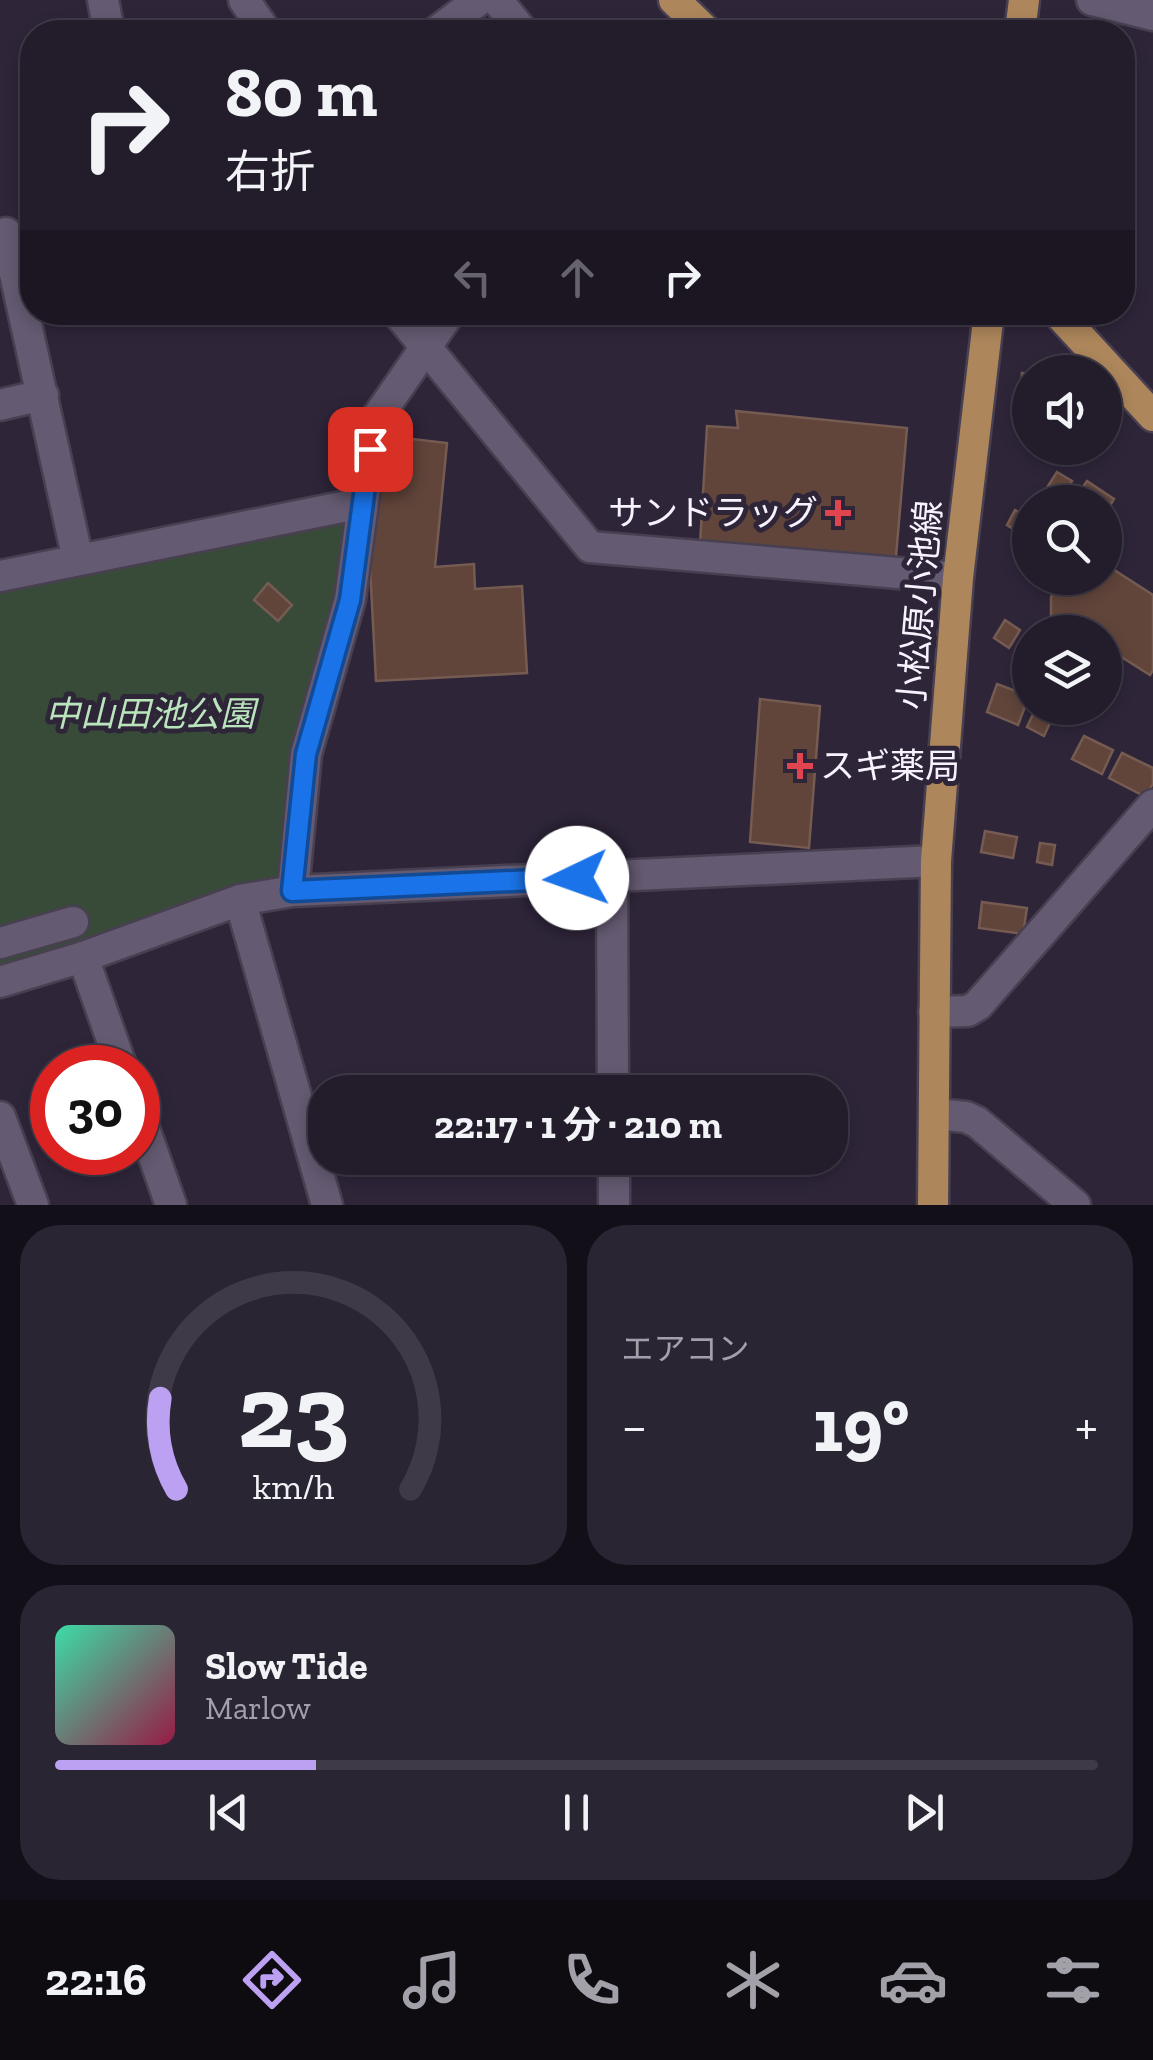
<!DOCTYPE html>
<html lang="ja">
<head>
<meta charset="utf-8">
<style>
  body { margin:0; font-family:"Zilla Slab","Noto Sans JP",serif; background:#2a2533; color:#f1f3f6; height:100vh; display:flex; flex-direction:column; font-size:38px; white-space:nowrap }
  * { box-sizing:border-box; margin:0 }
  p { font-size:32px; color:#a2a1a9 }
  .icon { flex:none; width:55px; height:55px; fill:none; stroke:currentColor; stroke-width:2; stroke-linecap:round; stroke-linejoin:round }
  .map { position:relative; height:1205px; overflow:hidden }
  .panel { display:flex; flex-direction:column; gap:20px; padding:20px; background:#130f18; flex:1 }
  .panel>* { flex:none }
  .banner { position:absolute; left:20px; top:20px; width:1115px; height:305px; border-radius:40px; box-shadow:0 5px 15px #0003,0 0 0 2px #3f3a47; background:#221c2b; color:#f1f3f6; overflow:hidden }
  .buttons { position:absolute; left:1012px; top:355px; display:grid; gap:20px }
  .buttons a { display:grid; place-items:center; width:110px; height:110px; border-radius:50%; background:#221c2b; box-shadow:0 5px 15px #0003,0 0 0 2px #3f3a47; font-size:50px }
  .speed { position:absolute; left:30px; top:1045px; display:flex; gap:20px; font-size:50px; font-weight:700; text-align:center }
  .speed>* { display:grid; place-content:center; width:130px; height:130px; border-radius:50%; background:#221c2b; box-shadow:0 5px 15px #0003,0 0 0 2px #3f3a47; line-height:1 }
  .speed .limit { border:15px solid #d22; background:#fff; color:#111 }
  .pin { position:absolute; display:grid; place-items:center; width:85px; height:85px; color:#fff; margin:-42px; border-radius:20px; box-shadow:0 5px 15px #0006 }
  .me { position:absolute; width:110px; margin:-55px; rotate:267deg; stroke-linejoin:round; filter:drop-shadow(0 0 8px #0008) }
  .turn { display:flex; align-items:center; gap:35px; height:210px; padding:0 40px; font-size:45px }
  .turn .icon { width:130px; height:130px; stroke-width:2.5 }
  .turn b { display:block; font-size:70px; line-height:85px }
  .lanes { display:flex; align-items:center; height:95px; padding:0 40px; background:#0003; justify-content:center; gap:50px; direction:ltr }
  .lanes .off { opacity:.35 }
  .big { font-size:75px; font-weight:700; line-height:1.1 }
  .panel .tile { flex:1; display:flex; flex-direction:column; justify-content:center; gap:15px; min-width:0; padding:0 35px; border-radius:40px; background:#2a2533 }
  .panel .dial { align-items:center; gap:0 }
  .dial svg { height:260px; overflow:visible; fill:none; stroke:#3f3a47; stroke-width:7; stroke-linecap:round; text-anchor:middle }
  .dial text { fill:#f1f3f6; stroke:none }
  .song { display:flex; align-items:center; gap:30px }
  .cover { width:120px; height:120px; border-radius:15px; background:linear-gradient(135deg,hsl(160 70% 55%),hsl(340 70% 35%)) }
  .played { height:10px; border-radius:5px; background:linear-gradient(90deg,#bca0f2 25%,#3f3a47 25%) }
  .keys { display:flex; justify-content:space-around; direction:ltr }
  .heat { display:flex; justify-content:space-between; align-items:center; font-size:55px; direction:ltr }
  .panel .tiles { flex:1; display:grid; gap:20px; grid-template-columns:1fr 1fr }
  .tile:last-child { grid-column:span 2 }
  .trip { position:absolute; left:308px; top:1075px; width:540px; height:100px; border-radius:40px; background:#221c2b; box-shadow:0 5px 15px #0003,0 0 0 2px #3f3a47; font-weight:700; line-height:100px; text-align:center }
  .dock { display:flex; height:160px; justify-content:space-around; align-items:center; background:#0e0b11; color:#a2a1a9 }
  .dock .icon { width:70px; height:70px }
  .dock .selected { color:#bca0f2 }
  .dock b { font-size:45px; color:#f1f3f6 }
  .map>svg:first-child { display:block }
  .green { fill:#384b39 }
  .building { fill:#61453b; stroke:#755b52; stroke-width:2.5 }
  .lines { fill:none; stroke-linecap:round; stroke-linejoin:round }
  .minor-casing { stroke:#484051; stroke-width:35 }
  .major-casing { stroke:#484051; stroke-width:35 }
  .minor { stroke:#645a71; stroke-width:30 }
  .major { stroke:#ad865b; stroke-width:30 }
  .route-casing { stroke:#114b97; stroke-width:25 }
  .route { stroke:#1a73e8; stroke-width:18 }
  .health-dot { fill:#e0444e; stroke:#2e2539; stroke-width:4 }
  .labels { text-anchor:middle; stroke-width:10; stroke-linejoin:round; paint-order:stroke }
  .poi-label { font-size:35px; fill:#f7f2fd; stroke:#2e2539; text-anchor:end }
  .street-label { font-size:35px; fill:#f7f2fd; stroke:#2e2539 }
  .park-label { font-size:35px; font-style:italic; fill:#bae5bc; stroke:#2e2539 }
</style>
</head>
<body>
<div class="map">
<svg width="1153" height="1205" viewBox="0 0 1153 1205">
  <rect width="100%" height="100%" fill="#2e2539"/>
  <!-- green -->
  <path class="green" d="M339,517L347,524L340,580L298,746L279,875L267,885L0,968V587Z"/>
  <!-- building -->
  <path class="building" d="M1022,373L1030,374V400L1019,399Z
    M736,411L907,428L895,568L700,544L707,426L738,428Z
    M387,436L447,443L435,567L474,564L475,589L522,586L527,673L376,681L370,567Z
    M1057,472L1072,481L1064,494L1048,486Z
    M1087,481L1114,499L1105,514V502H1073Z
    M1015,510L1030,519L1027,538L1007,525Z
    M1105,564L1153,595V670L1150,675L1115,653L1105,668V632H1041L1051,617V597L1060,582L1068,578H1105Z
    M268,583L292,605L278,621L254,600Z
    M1005,620L1020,630L1009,648L994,638Z
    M997,684L1029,696L1018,725L987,712Z
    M760,699L820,706L809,848L750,842Z
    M1036,708L1056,710L1044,736L1027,727Z
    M1084,736L1113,750L1102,774L1072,759Z
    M1122,753L1153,768V783L1146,797L1109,778Z
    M985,831L1017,837L1013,858L981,852Z
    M1040,843L1055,845L1052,865L1037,862Z
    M982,902L1027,908L1023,934L979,928Z"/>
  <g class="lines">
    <!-- minor casing -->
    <g class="minor-casing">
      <path id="minor" d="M103,0L109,32
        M244,0L266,32
        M497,0L523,32
        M1092,0L1153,15
        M436,32L479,0
        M6,233L78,560
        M397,312L590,547L958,578
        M0,405L43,395
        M0,576L362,503
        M612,877L613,1092
        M293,891L306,754L350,599L374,422L450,312
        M240,900L327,1205
        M0,943L73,922
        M83,957L122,1068
        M0,982L83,957L240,900L293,891L936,861
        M934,1012L968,1011L978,1005L1153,805
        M138,1111L171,1205
        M935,1114L966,1117L977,1122L1075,1205
        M0,1117L33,1205
        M614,1158V1205"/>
    </g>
    <!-- major casing -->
    <g class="major-casing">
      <path id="major" d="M674,0L707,32
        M1020,32L1024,0
        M1057,312L1153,416
        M933,1205L936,861L958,578L989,312"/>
    </g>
    <!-- minor -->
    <use href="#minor" class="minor"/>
    <!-- major -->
    <use href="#major" class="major"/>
  </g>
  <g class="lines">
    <!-- route casing -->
    <g class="route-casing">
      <path id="route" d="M370,449L350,600L306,754L292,891L577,878"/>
    </g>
    <!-- route -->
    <use href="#route" class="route"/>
  </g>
  <!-- markers -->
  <g class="health-dot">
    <path d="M833 498h10v10h10v10h-10v10h-10v-10h-10v-10h10z"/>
    <path d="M795 751h10v10h10v10h-10v10h-10v-10h-10v-10h10z"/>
  </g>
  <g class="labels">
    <!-- poi labels -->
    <g class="poi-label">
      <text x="818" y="525">サンドラッグ</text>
      <text x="820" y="778" text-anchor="start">スギ薬局</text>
    </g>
    <!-- street labels -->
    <g class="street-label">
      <text transform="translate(920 605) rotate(-85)" y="12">小松原小池線</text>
    </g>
    <!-- park labels -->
    <g class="park-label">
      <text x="150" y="726">中山田池公園</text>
    </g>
  </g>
</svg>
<div class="buttons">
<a><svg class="icon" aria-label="sound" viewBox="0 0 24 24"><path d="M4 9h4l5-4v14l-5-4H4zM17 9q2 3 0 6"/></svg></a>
<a><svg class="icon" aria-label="search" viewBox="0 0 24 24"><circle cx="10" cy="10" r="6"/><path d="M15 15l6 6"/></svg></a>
<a><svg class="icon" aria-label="layers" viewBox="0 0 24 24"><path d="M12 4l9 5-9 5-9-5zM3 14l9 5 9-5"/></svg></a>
</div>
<div class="speed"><div class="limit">30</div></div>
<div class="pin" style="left:370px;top:449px;background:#d93025"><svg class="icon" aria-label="arrive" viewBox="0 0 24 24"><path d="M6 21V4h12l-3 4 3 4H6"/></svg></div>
<svg class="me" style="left:577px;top:878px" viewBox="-20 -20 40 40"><circle r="19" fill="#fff"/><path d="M0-13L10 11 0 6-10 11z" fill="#1a73e8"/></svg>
<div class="trip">22:17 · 1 分 · 210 m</div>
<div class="banner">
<div class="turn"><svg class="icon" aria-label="right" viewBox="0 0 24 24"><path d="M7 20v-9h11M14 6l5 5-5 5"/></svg><div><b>80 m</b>右折</div></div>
<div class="lanes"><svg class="icon off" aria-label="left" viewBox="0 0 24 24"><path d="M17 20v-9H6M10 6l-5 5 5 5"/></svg><svg class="icon off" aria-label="ahead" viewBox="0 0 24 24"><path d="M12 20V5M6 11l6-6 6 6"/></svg><svg class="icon" aria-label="right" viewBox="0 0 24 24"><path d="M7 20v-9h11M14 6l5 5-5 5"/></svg></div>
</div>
</div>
<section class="panel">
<div class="tiles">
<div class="tile dial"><svg viewBox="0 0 100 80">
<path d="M14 69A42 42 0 1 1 86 69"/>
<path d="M14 69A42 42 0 0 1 9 41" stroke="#bca0f2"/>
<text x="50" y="56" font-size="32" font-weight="700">23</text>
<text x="50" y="72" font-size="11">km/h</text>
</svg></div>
<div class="tile"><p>エアコン</p>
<div class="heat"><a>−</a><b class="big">19°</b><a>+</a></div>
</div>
<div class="tile">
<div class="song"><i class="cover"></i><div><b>Slow Tide</b><p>Marlow</p></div></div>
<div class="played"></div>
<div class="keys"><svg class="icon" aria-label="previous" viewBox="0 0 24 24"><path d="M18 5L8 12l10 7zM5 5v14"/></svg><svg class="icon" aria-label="pause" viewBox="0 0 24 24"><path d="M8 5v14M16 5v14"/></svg><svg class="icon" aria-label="next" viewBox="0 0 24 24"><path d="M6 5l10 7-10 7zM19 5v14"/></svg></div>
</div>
</div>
</section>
<nav class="dock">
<b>22:16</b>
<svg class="icon selected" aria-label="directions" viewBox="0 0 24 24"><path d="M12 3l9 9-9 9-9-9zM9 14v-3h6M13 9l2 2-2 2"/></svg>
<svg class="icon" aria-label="music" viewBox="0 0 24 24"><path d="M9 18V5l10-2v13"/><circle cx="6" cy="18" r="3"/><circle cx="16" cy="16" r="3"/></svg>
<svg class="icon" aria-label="phone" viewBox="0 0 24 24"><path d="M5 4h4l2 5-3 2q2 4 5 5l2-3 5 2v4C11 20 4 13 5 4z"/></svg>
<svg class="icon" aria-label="climate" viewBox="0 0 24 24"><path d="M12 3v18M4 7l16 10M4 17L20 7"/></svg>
<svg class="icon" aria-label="car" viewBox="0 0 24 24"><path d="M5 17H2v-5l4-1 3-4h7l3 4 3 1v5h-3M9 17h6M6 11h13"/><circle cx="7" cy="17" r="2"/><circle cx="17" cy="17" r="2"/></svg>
<svg class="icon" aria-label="filters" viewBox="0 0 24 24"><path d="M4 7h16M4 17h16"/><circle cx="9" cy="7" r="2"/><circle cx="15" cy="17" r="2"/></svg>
</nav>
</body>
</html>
